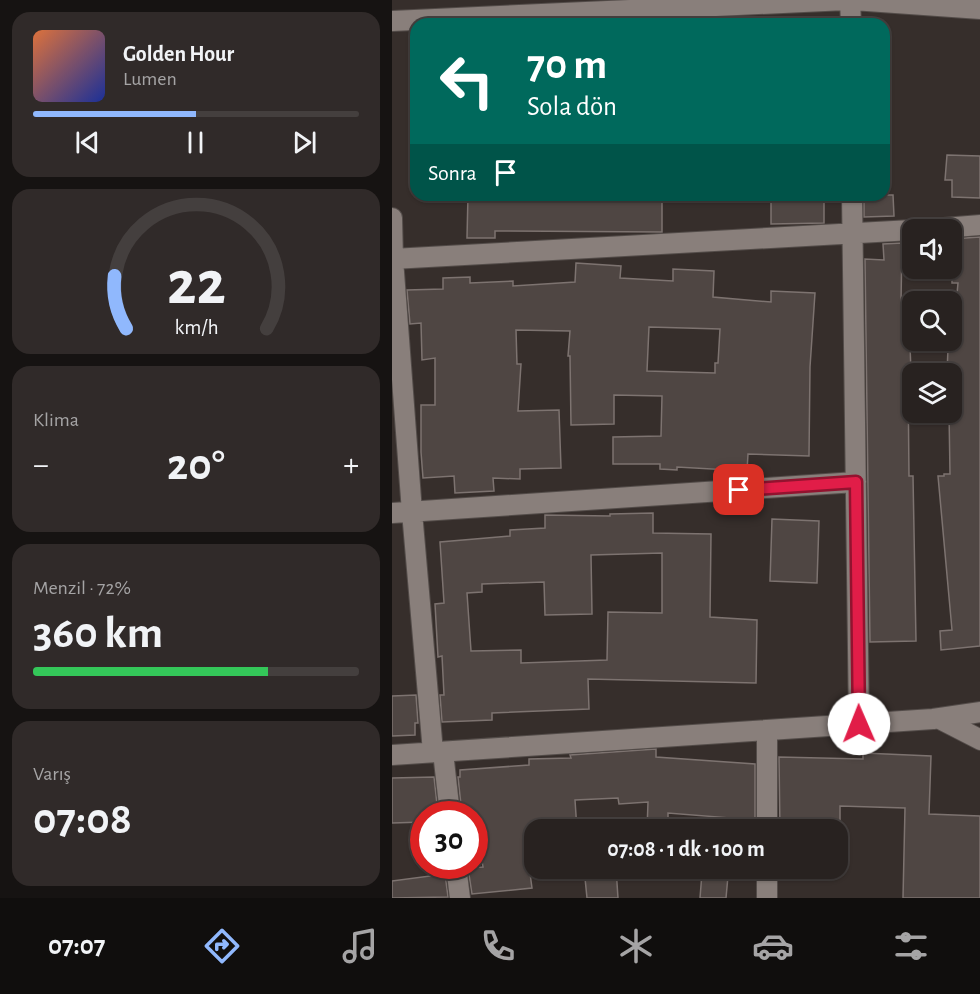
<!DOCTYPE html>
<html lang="tr">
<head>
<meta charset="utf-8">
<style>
  body { margin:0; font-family:"Alegreya Sans",sans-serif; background:#302a29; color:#f1f3f6; height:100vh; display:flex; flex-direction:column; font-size:22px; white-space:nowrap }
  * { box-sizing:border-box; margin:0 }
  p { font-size:20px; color:#a5a4a5 }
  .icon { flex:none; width:33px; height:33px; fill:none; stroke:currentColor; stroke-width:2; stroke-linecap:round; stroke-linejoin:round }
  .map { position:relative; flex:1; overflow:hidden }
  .drawer { display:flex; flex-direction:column; gap:12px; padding:12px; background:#161312; width:392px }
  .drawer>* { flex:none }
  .hud { position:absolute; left:18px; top:18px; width:480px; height:183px; border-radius:18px; box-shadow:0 2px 4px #0004,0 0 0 2px #443f3e; background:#00695c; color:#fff; overflow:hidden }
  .buttons { position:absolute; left:510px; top:219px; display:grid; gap:12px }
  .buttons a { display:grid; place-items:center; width:60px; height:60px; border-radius:12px; background:#282220; box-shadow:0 2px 4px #0004,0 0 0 2px #443f3e; font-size:30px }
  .speed { position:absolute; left:18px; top:801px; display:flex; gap:12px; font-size:30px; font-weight:700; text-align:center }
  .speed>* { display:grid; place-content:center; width:78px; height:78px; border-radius:50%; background:#282220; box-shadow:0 2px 4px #0004,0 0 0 2px #443f3e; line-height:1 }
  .speed .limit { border:9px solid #d22; background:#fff; color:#111 }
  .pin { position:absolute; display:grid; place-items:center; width:51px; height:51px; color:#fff; margin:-26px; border-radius:12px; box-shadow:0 3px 9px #0006 }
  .me { position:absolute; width:66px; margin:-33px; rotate:359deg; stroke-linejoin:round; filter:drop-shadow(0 0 4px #0008) }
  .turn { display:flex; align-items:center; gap:21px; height:126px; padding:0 18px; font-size:27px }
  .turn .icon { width:78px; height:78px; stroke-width:2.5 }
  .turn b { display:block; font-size:42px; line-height:51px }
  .then { display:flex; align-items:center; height:57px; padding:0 18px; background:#0003; gap:12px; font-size:22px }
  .big { font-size:45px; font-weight:600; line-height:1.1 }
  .drawer .tile { flex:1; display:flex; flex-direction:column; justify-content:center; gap:9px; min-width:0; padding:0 21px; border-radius:18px; background:#302a29 }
  .drawer .dial { align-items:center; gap:0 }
  .dial svg { height:156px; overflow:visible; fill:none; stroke:#443f3e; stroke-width:7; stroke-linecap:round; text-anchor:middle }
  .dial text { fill:#f1f3f6; stroke:none }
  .song { display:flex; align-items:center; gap:18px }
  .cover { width:72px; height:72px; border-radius:9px; background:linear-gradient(135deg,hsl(20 70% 55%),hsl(230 70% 35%)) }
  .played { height:6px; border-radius:3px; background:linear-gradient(90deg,#90b8fd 50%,#443f3e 50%) }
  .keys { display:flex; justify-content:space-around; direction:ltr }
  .heat { display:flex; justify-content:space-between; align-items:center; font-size:33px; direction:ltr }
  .charge { height:9px; border-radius:4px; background:linear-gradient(90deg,#34c759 72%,#443f3e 0) }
  .trip { position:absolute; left:132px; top:819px; width:324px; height:60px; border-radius:18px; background:#282220; box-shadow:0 2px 4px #0004,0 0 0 2px #443f3e; font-weight:600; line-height:60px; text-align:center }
  .dock { display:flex; height:96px; justify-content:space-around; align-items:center; background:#100e0d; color:#a5a4a5 }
  .dock .icon { width:42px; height:42px }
  .dock .current { color:#90b8fd }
  .dock b { font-size:27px; color:#f1f3f6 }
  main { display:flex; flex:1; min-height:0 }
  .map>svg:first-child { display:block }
  .building { fill:#4f4643; stroke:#7d7370; stroke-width:1.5; fill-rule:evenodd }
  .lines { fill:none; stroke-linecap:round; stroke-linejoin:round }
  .street-casing { stroke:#534c49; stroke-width:22 }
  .street { stroke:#897f7b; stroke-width:20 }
  .route-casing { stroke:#92132f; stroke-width:15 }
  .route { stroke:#e11d48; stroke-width:10 }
</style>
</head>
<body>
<main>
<section class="drawer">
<div class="tile">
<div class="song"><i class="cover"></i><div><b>Golden Hour</b><p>Lumen</p></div></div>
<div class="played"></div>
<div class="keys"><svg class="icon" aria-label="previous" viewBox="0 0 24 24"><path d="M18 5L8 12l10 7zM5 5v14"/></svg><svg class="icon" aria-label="pause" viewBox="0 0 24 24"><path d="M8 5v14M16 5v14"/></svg><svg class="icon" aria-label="next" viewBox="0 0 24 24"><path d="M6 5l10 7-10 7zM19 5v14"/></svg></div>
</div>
<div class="tile dial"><svg viewBox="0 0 100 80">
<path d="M14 69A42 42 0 1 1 86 69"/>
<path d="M14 69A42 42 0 0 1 8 42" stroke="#90b8fd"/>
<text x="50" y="56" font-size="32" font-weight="700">22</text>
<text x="50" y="72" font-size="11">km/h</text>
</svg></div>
<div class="tile"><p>Klima</p>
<div class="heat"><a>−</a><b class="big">20°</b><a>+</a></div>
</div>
<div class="tile"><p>Menzil · 72%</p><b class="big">360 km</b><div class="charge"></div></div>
<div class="tile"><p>Varış</p><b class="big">07:08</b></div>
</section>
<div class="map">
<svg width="589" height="898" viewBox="0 0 589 898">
  <rect width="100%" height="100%" fill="#362e2b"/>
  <!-- building -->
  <path class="building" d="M555,155L588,156V198L560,197V180H553Z
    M76,195H123L122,199H182V195H270V232L103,231V238H75Z
    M379,195H432V223L379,224Z
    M472,195H501L502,216L472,217Z
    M588,237V646L549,650L548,631L560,630L546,476H552V474H558L557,412H560V374H555L556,348H560L566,283H560V239Z
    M510,243L509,302L515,303L514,345H518L519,373H516L517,476H521L524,641L478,642L473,259L492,260L491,244Z
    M184,263L229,266L228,278L281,281V269L322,271L321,297L379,302V291L423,293L418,367L417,456L356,454L355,471L285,467V470L268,469V464H221V437L269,436L270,396L222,395V424L179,425L178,356H176L178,331L124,330L125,364H129L126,411L167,410L169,468L128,469V479L101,478L102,491L63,493L62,476L31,478L29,452V405H43V358L30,360L29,323L18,324L15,290L51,289V278L78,277V283L121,281V286L183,282ZM257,327L328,329L326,363H323V373L255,371Z
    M261,513V533L319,534L318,617L365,620L364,683L196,679L197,709L100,713V720L50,722L48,695H52L50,656L46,657L43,604L52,603L48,542L118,536V530L153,528V515L218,516V514ZM270,553V613L216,612L215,660L129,663V650L79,651L75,593L90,592V584L152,582L153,615L200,614L199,555Z
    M380,519L427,521L425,583L378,581Z
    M24,695L26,723H23V735L0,736V696Z
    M264,749V757L363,764V820L276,813V830H255L256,802L227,804L226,798L183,800L185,830H142V866H137L140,888L80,894L76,868L91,867L84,822H82V814H70L66,777H68V770L137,765V759L179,758L178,755Z
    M471,753L539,756L537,814L588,816V898H511L513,808L448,806V830H388L387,757L471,759Z
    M42,777L46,814H32V822L0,823V778Z
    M192,868H224L226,898H195Z
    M310,873L336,876L334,898H308Z
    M53,874L56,897L0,898V881Z"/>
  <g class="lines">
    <!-- street casing -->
    <g class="street-casing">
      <path id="street" d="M458,0L459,24
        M461,0L589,9
        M0,21L454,0
        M460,195L467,724
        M0,218L1,259L20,512L41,752
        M527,230L589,225
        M0,259L520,230
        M0,513L464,482
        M548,719L589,740
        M375,730V830
        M51,752L58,814
        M0,755L541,719L589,712
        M64,866L68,898
        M375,868V898"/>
    </g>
    <!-- street -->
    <use href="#street" class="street"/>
  </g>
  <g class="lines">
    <!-- route casing -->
    <g class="route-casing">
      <path id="route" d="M347,490L464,482L467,724"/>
    </g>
    <!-- route -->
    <use href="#route" class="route"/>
  </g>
</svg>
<div class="buttons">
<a><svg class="icon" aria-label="sound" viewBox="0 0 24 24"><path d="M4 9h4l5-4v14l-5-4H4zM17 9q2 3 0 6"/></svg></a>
<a><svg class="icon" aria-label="search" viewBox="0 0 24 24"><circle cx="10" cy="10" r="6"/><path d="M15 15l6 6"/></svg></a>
<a><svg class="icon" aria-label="layers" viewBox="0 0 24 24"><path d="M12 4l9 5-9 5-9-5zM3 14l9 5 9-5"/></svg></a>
</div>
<div class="speed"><div class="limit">30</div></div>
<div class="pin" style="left:347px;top:490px;background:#d93025"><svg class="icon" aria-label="arrive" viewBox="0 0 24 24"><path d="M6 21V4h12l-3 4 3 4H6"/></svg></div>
<svg class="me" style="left:467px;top:724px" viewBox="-20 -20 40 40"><circle r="19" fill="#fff"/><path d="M0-13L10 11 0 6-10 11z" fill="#e11d48"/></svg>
<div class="trip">07:08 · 1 dk · 100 m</div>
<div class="hud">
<div class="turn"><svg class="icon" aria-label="left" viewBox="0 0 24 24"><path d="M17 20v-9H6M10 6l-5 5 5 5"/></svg><div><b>70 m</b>Sola dön</div></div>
<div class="then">Sonra<svg class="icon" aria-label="arrive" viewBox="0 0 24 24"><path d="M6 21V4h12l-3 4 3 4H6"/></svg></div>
</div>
</div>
</main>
<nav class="dock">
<b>07:07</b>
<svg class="icon current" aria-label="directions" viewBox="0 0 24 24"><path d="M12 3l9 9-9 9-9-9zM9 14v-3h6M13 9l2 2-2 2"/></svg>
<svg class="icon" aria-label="music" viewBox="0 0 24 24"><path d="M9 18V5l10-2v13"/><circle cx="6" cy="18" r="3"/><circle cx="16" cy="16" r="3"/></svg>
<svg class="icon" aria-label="phone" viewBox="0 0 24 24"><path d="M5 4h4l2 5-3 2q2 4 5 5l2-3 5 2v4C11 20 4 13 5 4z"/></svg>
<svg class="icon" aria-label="climate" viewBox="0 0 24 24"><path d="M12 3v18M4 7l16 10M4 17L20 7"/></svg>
<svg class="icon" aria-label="car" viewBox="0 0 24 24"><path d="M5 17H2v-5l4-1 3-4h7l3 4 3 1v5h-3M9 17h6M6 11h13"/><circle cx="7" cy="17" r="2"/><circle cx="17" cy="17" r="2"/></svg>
<svg class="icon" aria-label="filters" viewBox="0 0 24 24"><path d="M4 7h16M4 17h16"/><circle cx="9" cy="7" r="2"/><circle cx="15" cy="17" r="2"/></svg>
</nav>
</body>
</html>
